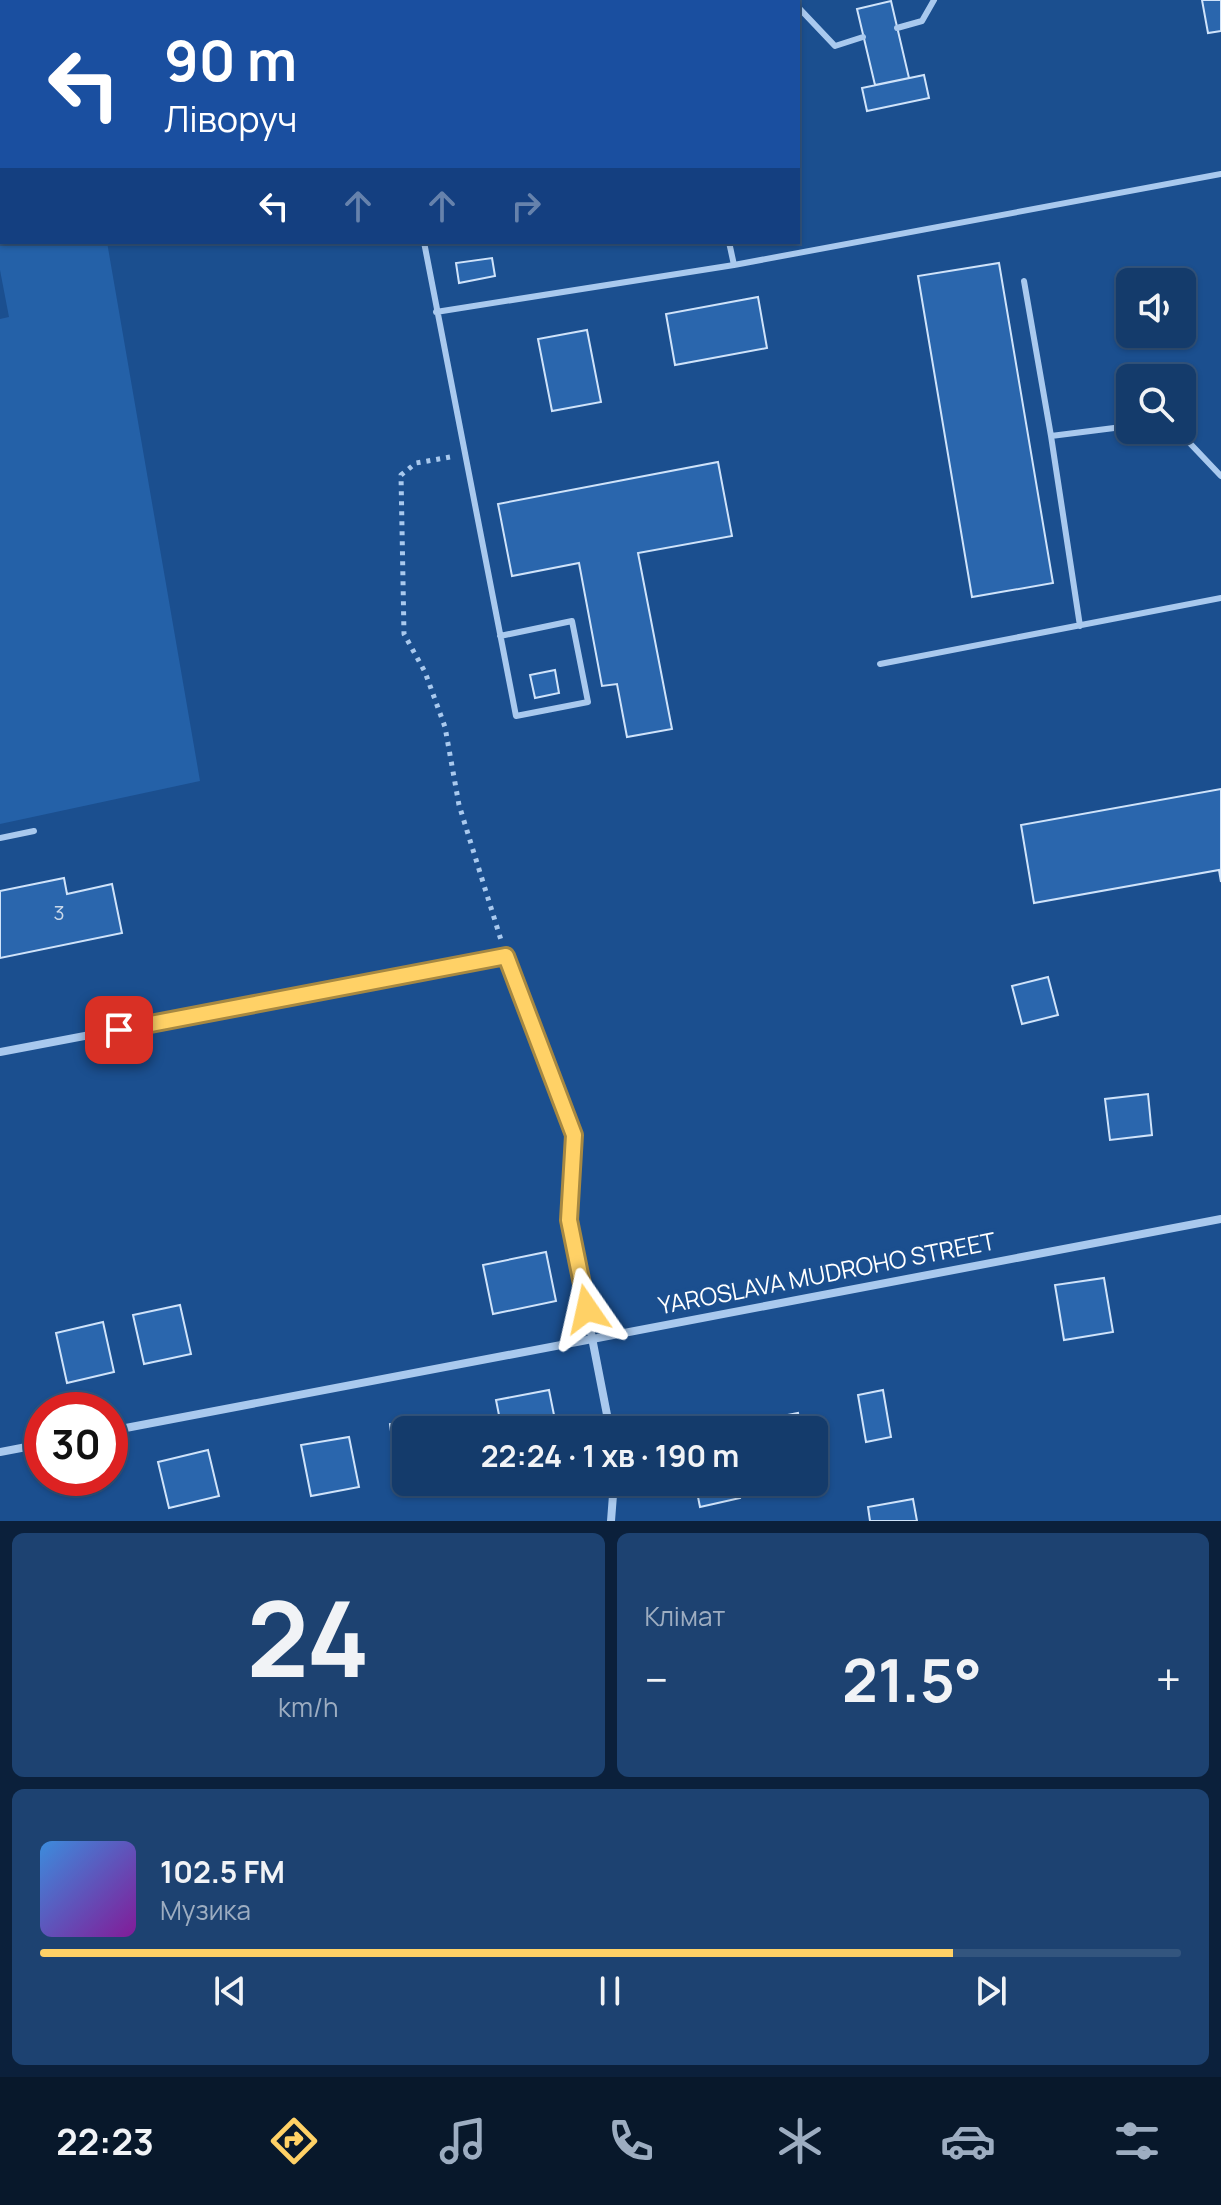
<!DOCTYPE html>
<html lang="uk">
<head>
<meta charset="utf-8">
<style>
  body { margin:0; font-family:Manrope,sans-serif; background:#1d4271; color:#f1f3f6; height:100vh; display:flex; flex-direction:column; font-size:30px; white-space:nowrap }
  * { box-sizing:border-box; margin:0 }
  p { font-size:26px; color:#9dadc1 }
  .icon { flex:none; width:44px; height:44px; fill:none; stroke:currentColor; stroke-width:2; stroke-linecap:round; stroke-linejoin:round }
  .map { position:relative; height:1521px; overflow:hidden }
  .details { display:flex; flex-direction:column; gap:12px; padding:12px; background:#0b203b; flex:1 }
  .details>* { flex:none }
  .top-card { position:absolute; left:0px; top:0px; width:800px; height:244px; box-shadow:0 2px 6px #0004,0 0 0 2px #33557e; background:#1a4fa0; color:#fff; overflow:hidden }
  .controls { position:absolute; left:1116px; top:268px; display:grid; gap:16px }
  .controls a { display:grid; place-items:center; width:80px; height:80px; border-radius:12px; background:#143b6b; box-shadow:0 2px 6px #0004,0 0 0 2px #33557e; font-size:40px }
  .speed { position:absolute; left:24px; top:1392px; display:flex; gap:16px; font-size:40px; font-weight:700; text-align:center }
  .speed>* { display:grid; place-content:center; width:104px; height:104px; border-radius:50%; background:#143b6b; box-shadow:0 2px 6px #0004,0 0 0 2px #33557e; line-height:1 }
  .speed .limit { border:12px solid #d22; background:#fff; color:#111 }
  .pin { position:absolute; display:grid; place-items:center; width:68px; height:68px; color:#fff; margin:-34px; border-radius:16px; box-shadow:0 4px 12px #0006 }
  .me { position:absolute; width:88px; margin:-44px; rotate:349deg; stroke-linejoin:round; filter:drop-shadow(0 0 6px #0008) }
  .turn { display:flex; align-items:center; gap:28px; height:168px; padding:0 32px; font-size:36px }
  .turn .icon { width:104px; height:104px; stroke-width:2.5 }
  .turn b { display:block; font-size:56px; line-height:68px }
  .lanes { display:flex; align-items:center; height:76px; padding:0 32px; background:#0003; justify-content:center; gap:40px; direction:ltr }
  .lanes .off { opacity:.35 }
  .big { font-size:60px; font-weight:700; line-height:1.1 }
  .details .tile { flex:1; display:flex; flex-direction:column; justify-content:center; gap:12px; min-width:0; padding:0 28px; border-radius:12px; background:#1d4271 }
  .details .dial { align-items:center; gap:0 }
  .dial b { font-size:104px; line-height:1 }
  .song { display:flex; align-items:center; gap:24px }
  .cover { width:96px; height:96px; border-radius:12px; background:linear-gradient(135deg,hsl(210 70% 55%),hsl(290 70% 35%)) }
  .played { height:8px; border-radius:4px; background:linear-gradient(90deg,#ffd166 80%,#33557e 80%) }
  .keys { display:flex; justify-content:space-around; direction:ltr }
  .heat { display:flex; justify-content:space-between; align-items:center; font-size:44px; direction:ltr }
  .details .tiles { flex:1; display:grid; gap:12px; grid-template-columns:1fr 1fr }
  .tile:last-child { grid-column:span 2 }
  .trip { position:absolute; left:392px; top:1416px; width:436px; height:80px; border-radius:12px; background:#143b6b; box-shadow:0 2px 6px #0004,0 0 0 2px #33557e; font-weight:700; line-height:80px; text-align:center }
  .menu { display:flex; height:128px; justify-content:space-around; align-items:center; background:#08182b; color:#9dadc1 }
  .menu .icon { width:56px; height:56px }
  .menu .selected { color:#ffd166 }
  .menu b { font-size:36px; color:#f1f3f6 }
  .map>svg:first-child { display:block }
  .green { fill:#2461a8 }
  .building { fill:#2a66ad; stroke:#cfe3fa; stroke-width:2 }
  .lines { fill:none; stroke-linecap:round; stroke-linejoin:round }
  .path { stroke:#a9c9ee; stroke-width:5; stroke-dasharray:4 6; stroke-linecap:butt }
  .service { stroke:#a9c9ee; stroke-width:6 }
  .minor { stroke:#a9c9ee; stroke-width:8 }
  .primary { stroke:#f0f6ff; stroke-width:20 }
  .route-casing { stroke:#a68842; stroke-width:20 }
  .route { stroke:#ffd166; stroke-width:14 }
  .labels { text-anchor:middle; stroke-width:8; stroke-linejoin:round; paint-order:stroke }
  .number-label { font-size:20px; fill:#cad9ea }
  .street-label { font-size:24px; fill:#fff; stroke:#1b4f8f }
</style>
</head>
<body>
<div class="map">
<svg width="1221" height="1521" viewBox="0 0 1221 1521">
  <rect width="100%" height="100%" fill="#1b4f8f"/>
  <!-- green -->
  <path class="green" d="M0,112H2V242H107L200,781L0,824V319L9,317L0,270Z"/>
  <!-- building -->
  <path class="building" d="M1202,0H1221V31L1208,33Z
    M891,1L909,78L875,85L857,9Z
    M924,75L929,98L867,111L862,88Z
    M492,258L495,276L459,283L456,263Z
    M999,263L1053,583L972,597L918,276Z
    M758,297L767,348L675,365L666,314Z
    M587,330L601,402L552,411L538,339Z
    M718,462L732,536L638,553L672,729L627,737L617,684L602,686L579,563L512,576L498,504Z
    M555,670L559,693L535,698L530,675Z
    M1221,789V882L1219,870L1034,903L1021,825Z
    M64,878L67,894L112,884L122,933L0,958V891Z
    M1048,977L1058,1015L1022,1024L1012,986Z
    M1148,1094L1152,1135L1110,1140L1105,1099Z
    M546,1252L556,1301L493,1314L483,1265Z
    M1104,1278L1113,1332L1064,1340L1055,1285Z
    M180,1305L191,1354L144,1364L133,1315Z
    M103,1322L114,1372L67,1383L56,1333Z
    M549,1390L557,1430H502L496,1400Z
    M883,1390L891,1437L866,1442L858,1395Z
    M798,1413L801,1430H743L742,1424Z
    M439,1417L441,1430H406V1475L397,1476L390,1424Z
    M349,1437L359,1487L311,1496L301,1445Z
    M208,1450L219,1496L169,1508L158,1462Z
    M695,1482H737L740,1498L700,1507Z
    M913,1499L917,1521H870L868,1507Z"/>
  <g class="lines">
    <!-- path -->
    <path class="path" d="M450,457L416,463L401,475L404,634L425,672L445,727L459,805L501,940"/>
    <!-- service -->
    <path class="service" d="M381,0V2
      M682,0V2
      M791,0L793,2
      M798,7L835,46L863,37
      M897,28L922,21L934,0
      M424,242L516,716L588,702L572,621L500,636
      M729,242L734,265
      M1024,281L1051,436L1080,626
      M436,312L734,265L1221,174
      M1139,430L1183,436L1221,476
      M1051,436L1122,427L1130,429
      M880,664L1221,598
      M0,838L34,831"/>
    <!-- minor -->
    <path class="minor" d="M0,1052L506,956L574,1135L569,1220L610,1430
      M110,1431L1221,1219
      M0,1452L42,1444
      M611,1521L614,1482"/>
    <!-- primary -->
    <path class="primary" d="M287,2L297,0
      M0,59L2,58"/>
  </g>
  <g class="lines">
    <!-- route casing -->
    <g class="route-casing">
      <path id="route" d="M119,1030L506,956L574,1135L569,1220L587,1309"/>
    </g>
    <!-- route -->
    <use href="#route" class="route"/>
  </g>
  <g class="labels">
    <!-- number labels -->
    <g class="number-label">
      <text x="59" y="920">3</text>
    </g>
    <!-- street labels -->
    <g class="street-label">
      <text transform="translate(827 1274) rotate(-11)" y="8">YAROSLAVA MUDROHO STREET</text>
    </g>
  </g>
</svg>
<div class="controls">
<a><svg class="icon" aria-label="sound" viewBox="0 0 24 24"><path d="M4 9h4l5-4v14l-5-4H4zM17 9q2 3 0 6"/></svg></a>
<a><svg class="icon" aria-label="search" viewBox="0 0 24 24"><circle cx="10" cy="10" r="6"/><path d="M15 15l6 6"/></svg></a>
</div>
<div class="speed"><div class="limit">30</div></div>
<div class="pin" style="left:119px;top:1030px;background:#d93025"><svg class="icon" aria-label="arrive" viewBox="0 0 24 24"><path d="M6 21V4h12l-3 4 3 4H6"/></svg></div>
<svg class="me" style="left:587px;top:1309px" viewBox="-20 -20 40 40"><path d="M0-17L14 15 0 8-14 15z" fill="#ffd166" stroke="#fff" stroke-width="4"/></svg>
<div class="trip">22:24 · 1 хв · 190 m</div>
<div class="top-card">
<div class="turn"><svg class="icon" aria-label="left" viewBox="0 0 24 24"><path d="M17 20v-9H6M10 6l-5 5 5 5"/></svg><div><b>90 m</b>Ліворуч</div></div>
<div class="lanes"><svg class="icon" aria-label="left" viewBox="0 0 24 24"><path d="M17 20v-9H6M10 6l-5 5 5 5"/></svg><svg class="icon off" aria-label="ahead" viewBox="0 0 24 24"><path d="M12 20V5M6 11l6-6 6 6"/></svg><svg class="icon off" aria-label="ahead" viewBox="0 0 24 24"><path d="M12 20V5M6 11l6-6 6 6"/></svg><svg class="icon off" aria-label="right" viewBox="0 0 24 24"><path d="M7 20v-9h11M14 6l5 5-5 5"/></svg></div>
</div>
</div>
<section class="details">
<div class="tiles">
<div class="tile dial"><b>24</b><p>km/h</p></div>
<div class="tile"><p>Клімат</p>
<div class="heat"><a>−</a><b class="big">21.5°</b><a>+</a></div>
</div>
<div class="tile">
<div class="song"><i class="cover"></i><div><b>102.5 FM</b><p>Музика</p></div></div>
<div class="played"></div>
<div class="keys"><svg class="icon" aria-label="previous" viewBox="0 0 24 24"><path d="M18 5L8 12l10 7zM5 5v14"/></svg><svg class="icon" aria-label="pause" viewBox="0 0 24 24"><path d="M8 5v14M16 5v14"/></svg><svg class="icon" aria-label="next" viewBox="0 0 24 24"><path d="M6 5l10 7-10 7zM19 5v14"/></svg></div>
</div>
</div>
</section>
<nav class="menu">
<b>22:23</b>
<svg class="icon selected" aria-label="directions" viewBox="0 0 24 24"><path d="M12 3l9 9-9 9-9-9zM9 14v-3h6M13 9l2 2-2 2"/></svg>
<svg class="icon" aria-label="music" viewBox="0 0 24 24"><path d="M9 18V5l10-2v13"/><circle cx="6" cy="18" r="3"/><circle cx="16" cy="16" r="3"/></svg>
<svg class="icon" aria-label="phone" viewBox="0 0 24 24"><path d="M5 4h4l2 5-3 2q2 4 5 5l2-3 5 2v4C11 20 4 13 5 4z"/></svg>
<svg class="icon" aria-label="climate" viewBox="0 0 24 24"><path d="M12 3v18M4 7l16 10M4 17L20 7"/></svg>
<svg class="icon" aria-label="car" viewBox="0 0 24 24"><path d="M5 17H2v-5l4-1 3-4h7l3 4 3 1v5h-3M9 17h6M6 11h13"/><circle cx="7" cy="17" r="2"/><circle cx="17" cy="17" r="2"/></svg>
<svg class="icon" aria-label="filters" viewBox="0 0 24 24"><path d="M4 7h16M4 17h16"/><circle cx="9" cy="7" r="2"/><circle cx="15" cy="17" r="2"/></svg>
</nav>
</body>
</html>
